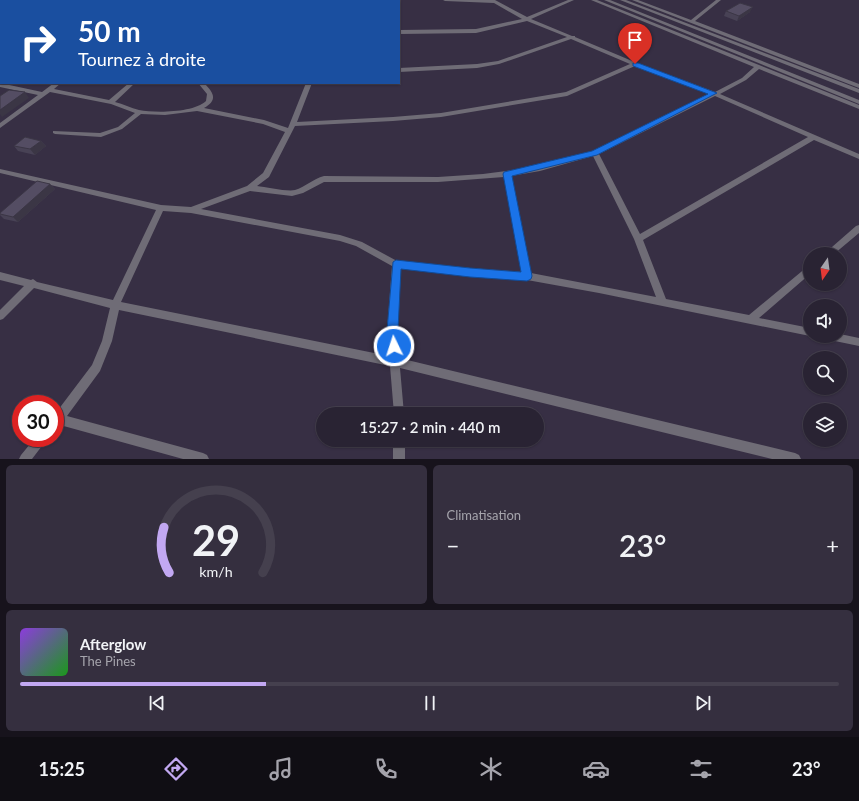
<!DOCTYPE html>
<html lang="fr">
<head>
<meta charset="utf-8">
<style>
  body { margin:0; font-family:Lato,sans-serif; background:#352f3f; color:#f1f3f6; height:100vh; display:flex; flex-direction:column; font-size:15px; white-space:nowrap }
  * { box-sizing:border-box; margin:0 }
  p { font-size:13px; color:#a5a4ac }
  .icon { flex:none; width:22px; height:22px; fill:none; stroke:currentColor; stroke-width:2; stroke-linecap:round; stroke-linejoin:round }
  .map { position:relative; height:459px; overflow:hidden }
  .side { display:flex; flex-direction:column; gap:6px; padding:6px; background:#17131c; flex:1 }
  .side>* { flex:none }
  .banner { position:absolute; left:0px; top:0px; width:400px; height:84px; box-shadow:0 1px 3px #0004,0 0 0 1px #45404e; background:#1a4fa0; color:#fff; overflow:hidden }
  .needle { width:26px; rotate:194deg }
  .buttons { position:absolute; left:803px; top:247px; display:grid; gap:8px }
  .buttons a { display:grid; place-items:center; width:44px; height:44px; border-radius:50%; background:#292333; box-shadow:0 1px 3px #0004,0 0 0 1px #45404e; font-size:20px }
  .speed { position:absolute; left:12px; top:395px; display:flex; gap:8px; font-size:20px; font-weight:700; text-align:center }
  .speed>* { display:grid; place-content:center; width:52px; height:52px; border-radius:50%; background:#292333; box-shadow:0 1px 3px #0004,0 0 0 1px #45404e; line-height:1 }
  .speed .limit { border:6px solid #d22; background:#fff; color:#111 }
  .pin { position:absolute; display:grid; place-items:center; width:34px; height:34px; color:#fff; margin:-41px -17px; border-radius:50% 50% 50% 0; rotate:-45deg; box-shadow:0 0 4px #0007 }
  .pin .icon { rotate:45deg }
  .me { position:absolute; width:44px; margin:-22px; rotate:356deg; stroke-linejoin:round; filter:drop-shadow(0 0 3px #0008) }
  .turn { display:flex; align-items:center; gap:14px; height:84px; padding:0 12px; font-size:18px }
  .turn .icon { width:52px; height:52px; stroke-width:2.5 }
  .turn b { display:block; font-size:28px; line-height:34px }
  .big { font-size:30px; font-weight:600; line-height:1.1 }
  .side .widget { flex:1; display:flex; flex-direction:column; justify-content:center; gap:6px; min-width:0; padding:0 14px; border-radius:6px; background:#352f3f }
  .side .dial { align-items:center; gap:0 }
  .dial svg { height:104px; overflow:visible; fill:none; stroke:#45404e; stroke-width:7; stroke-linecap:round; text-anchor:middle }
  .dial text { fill:#f1f3f6; stroke:none }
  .song { display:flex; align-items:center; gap:12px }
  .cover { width:48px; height:48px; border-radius:6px; background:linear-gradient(135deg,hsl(270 70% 55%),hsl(120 70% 35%)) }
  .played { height:4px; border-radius:2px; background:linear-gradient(90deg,#c2a8f2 30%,#45404e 30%) }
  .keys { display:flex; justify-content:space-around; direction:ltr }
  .heat { display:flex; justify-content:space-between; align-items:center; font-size:22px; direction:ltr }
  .side .tiles { flex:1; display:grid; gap:6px; grid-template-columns:1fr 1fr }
  .widget:last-child { grid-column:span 2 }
  .trip { position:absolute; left:316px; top:407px; width:228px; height:40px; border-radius:20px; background:#292333; box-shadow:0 1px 3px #0004,0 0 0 1px #45404e; font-weight:600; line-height:40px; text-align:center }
  .tab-bar { display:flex; height:64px; justify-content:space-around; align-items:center; background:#100e14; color:#a5a4ac }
  .tab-bar .icon { width:28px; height:28px }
  .tab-bar .on { color:#c2a8f2 }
  .tab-bar b { font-size:18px; color:#f1f3f6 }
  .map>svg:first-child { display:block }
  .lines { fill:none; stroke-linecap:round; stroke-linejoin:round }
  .minor { fill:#6f6c76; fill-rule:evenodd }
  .tertiary { fill:#6f6c76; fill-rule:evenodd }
  .wall { fill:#484255 }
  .shaded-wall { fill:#3b3645 }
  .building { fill:#544d63; stroke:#3b3645 }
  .route { fill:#1a73e8; stroke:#114b97 }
</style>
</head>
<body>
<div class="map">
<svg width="859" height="459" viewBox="0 0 859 459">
  <rect width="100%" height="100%" fill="#372f44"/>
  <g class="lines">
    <!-- minor -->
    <path class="minor" d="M396,0H400V1L399,2Z
      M443,0H495L527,17L568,0H574L531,19L572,36H575V37L637,63L715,92L742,78L754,67L591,0H597L859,105V109L759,69L746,80L720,94L859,154V159L814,140L643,240L666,299L749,315L807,267L810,265V274L759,318L810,328V336L599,293L527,280L470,276L400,268L397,331L399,358L795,453L799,455L801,459H772L400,368L404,414H394L390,366L119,310L112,341L100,371L67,416L203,453L207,455L209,459H183L60,425L55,428V414L92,365L102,341L110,308L34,288L3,319L0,320V310L24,286L0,280V272L31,280L33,279L37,282L113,300L156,210L0,173V169L161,205L191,207L247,186L263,173L285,132L263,124L197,111L165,115L141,114L122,129L101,137L55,134L53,133V131L100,133L118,127L135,113L111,104L50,92L0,128V123L38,95L0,87V83L42,92L54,83H61L54,89L109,100L129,83H135L115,102C123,104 131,108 139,110C155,113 193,113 206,101L207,94L198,83H204C214,93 218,100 204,108L264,120L288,128L306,83H312L297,122L393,117L441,113L566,92L630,64L571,39L499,64L477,68L399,72V68L477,64L498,61L567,37L527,21L476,33L399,34V30L476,29L522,19L494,3L445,1ZM635,66L710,94L593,151L528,168L483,174L438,177L324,176C313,179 305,187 295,190C288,192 266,187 257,186L269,177L295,126L393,121L441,117L567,96ZM715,96L808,137L640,234L599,154ZM593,156L634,239L656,297L531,273L511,176L540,171ZM504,177L522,272L470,268L397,261L362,242L340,235L201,209L250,191L292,196L303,193L324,182H438ZM163,211L191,213L340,241L356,246L392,266L387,331L389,356L121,302Z
      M632,0H638L691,20L716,0H721L695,21L859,84V88Z
      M0,24H1V28H0Z
      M1,70V74L0,75V71Z
      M859,225V233L834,254H824L856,226Z
      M840,334L859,338V346L830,340L827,339L825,336H840Z
      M35,438H48L32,459H19L21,455Z
      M393,440H405V459H393Z"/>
    <!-- tertiary -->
    <path class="tertiary" d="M604,0H610L859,100V104Z
      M620,0H626L859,89V93Z"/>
  </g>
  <!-- wall -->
  <path class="wall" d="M317,0H337L336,1H318Z
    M726,11L750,12L737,21L724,16Z
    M41,141L46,146L35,155L18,151L14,146Z
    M50,184L55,189L18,222L4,219L0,215V213Z"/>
  <!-- shaded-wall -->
  <path class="shaded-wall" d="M753,7L750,12L737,21L739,16Z
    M25,92L29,98L2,117L0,114V110Z
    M41,141L46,146L35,155L30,149Z
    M50,184L55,189L18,222L13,217Z"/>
  <!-- building -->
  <path class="building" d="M353,0H371V1Z
    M740,3L753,7L739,16L726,11Z
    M9,90L25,92L0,110V96Z
    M25,137L41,141L30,149L14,146Z
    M37,181L50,184L13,217L0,214V213Z"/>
  <!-- route -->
  <path class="route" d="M633,63H638L717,93L597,155L512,176L532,276L531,279L527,281L470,277L401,269L398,330L400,346L398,350L394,352L390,350L387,330L393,262L396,260L470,268L521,272L503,174L504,172L592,151L708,94L633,66Z"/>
</svg>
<div class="buttons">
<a><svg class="needle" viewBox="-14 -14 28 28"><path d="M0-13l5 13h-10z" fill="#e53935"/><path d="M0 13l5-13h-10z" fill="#a5a4ac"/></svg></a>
<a><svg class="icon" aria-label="sound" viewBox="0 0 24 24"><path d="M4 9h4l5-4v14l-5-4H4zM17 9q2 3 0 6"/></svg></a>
<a><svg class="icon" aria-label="search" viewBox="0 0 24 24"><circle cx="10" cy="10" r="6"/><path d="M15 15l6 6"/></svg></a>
<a><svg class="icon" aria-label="layers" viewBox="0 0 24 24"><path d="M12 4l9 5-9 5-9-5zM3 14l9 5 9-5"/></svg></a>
</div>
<div class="speed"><div class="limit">30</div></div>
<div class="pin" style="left:635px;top:64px;background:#d93025"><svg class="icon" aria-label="arrive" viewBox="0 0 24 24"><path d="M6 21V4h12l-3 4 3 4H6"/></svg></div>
<svg class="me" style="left:394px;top:346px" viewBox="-20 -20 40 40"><circle r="17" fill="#1a73e8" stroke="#fff" stroke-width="3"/><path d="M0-11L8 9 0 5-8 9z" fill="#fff"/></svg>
<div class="trip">15:27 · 2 min · 440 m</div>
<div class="banner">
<div class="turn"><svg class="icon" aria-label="right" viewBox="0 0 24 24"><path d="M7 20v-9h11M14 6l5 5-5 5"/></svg><div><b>50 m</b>Tournez à droite</div></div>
</div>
</div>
<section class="side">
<div class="tiles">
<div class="widget dial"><svg viewBox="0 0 100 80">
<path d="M14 69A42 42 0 1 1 86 69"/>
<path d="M14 69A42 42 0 0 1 10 34" stroke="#c2a8f2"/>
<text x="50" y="56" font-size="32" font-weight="700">29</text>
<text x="50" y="72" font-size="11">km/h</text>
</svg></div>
<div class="widget"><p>Climatisation</p>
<div class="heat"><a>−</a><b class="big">23°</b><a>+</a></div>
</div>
<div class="widget">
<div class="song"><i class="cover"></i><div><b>Afterglow</b><p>The Pines</p></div></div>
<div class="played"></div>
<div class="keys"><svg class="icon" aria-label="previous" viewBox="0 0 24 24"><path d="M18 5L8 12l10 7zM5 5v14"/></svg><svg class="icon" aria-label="pause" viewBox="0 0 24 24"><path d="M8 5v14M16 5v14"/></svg><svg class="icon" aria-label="next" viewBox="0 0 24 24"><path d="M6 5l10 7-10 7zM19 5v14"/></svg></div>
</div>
</div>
</section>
<nav class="tab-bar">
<b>15:25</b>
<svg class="icon on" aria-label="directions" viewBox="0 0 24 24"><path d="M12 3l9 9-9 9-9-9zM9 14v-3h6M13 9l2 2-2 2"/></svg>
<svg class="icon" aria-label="music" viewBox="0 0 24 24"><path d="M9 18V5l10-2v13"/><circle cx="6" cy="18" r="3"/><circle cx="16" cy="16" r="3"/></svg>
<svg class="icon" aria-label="phone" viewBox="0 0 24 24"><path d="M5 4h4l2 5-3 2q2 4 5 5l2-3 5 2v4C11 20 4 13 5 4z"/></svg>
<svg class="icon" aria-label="climate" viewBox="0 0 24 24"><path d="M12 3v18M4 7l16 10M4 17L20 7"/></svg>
<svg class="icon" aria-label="car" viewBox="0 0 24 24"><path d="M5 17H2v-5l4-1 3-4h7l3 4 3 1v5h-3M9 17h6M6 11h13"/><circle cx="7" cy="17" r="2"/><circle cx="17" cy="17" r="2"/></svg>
<svg class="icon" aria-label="filters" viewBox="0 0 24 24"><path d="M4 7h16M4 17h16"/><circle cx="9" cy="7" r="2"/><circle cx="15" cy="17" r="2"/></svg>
<b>23°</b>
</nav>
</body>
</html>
